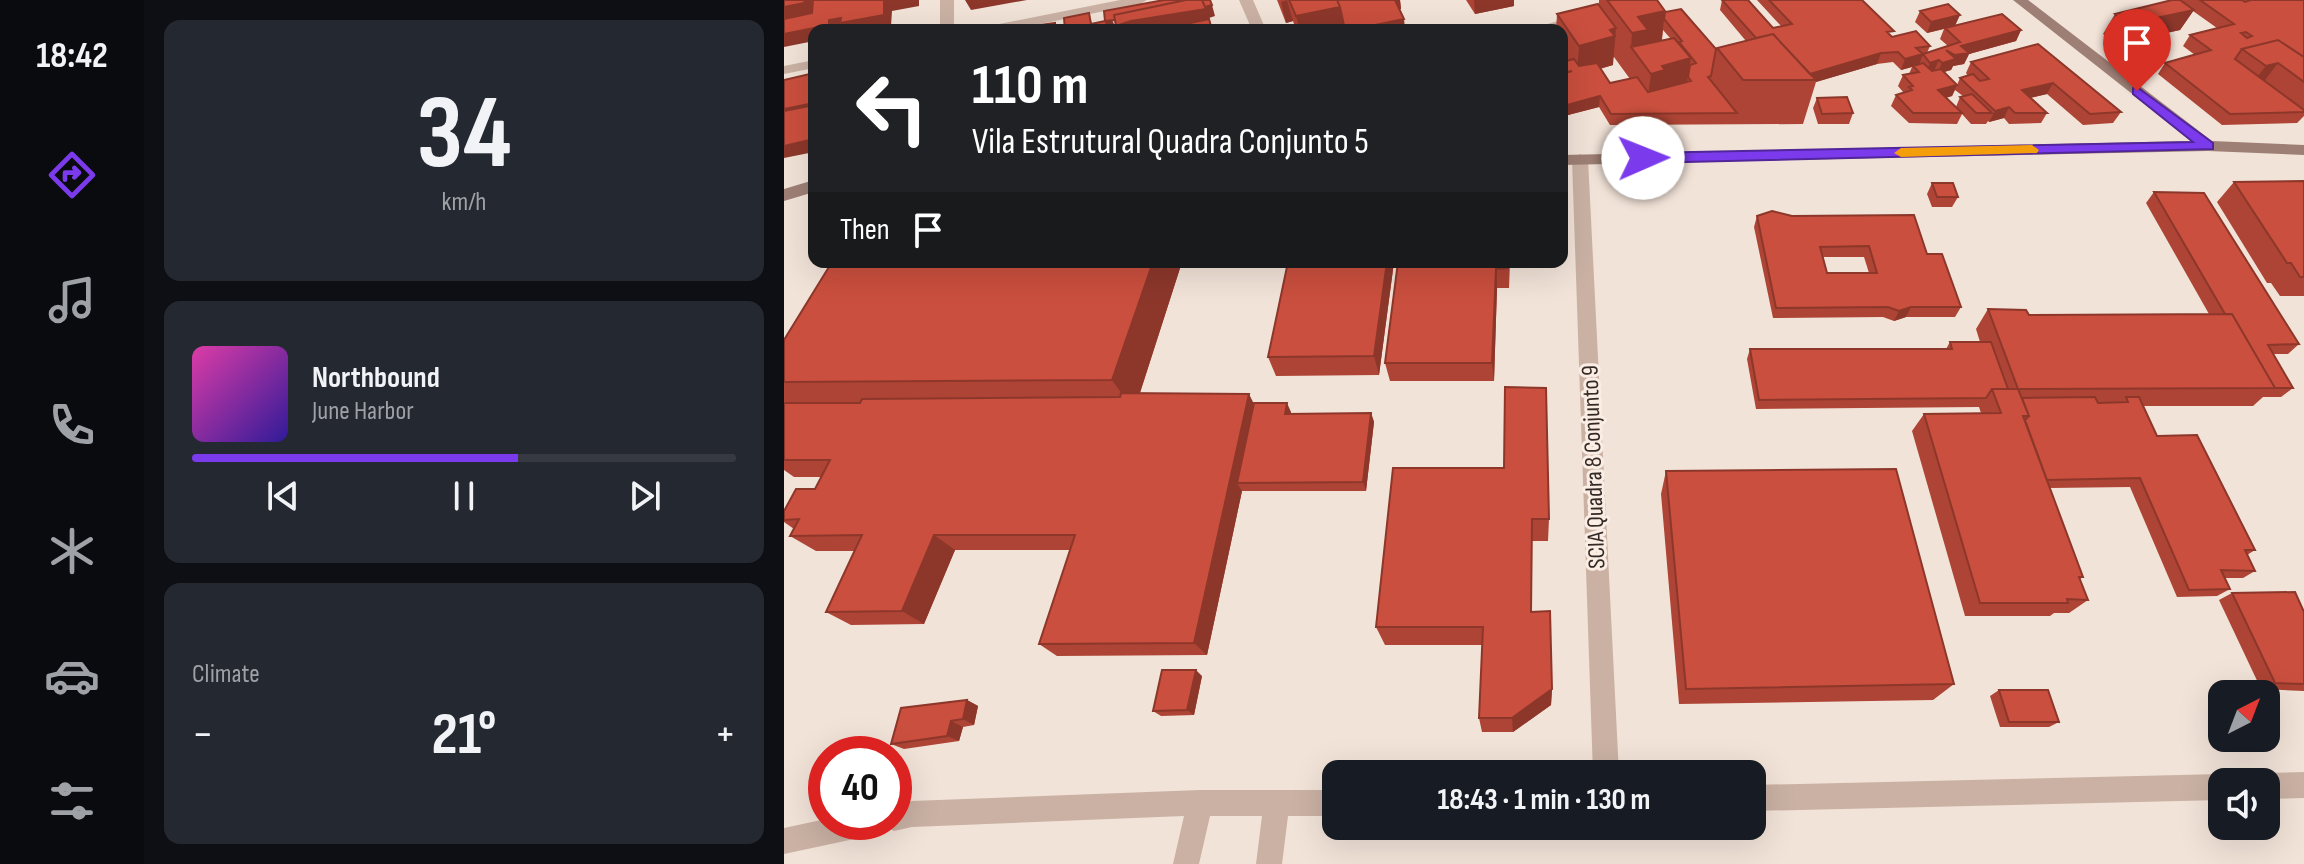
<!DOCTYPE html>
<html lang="en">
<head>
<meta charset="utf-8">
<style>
  body { margin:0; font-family:"Sofia Sans Condensed",sans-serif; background:#242831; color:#f1f3f6; height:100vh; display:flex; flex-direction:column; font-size:30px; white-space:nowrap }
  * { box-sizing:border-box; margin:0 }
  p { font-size:26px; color:#9ea1a6 }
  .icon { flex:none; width:44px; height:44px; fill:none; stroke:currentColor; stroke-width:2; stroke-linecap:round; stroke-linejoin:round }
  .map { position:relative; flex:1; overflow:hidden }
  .panel { display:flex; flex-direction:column; gap:20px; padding:20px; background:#0d0f14; width:640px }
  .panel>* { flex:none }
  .hud { position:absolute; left:24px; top:24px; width:760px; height:244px; border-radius:16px; box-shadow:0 8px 32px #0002; background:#202124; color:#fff; overflow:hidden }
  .needle { width:52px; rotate:42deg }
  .controls { position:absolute; left:1424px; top:680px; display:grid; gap:16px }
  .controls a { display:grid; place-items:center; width:72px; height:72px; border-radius:16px; background:#171b24; box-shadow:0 8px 32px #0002; font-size:40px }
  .speed { position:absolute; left:24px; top:736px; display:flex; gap:16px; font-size:40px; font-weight:700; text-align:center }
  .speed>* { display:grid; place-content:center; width:104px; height:104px; border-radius:50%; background:#171b24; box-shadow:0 8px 32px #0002; line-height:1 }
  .speed .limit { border:12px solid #d22; background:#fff; color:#111 }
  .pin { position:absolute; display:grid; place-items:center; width:68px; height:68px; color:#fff; margin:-82px -34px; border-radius:50% 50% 50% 0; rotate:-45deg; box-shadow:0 0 8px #0007 }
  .pin .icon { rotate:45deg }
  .me { position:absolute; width:88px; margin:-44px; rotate:89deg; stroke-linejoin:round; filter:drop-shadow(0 0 6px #0008) }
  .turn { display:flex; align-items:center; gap:28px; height:168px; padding:0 32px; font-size:36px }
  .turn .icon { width:104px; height:104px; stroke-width:2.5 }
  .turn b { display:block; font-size:56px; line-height:68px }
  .then { display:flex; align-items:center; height:76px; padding:0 32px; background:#0003; gap:16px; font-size:30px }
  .big { font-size:60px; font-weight:700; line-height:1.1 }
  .panel .tile { flex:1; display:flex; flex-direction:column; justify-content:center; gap:12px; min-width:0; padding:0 28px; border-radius:16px; background:#242831 }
  .panel .dial { align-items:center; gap:0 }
  .dial b { font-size:104px; line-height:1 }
  .song { display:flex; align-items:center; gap:24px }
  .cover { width:96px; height:96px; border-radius:12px; background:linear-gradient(135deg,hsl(320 70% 55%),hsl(250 70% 35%)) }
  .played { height:8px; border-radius:4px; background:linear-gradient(90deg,#7c3aed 60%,#363941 60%) }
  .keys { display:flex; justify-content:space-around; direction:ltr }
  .heat { display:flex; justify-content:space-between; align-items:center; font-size:44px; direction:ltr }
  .trip { position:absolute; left:538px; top:760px; width:444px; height:80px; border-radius:16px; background:#171b24; box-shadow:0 8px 32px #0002; font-weight:700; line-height:80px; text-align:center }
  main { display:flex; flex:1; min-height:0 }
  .menu { display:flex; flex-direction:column; width:144px; justify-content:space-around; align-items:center; background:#090b0e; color:#9ea1a6 }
  .menu .icon { width:56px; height:56px }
  .menu .current { color:#7c3aed }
  .menu b { font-size:36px; color:#f1f3f6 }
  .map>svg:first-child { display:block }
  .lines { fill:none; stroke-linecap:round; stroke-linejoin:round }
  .street { fill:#cab1a4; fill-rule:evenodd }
  .secondary { fill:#9e7f75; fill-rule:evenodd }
  .wall { fill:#ae4435; fill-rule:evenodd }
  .shaded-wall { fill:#8d372b }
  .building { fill:#ca4f3e; stroke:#8d372b; stroke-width:2; fill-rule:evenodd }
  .route { fill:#7c3aed; stroke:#51269a; stroke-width:2 }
  .slow { fill:#f59e0b }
  .labels { text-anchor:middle; stroke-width:6; stroke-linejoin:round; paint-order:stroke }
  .street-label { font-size:24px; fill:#352926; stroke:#faede4 }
</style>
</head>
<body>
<main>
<nav class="menu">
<b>18:42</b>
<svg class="icon current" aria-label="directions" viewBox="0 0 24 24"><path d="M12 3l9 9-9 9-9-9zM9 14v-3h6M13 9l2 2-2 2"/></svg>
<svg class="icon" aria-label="music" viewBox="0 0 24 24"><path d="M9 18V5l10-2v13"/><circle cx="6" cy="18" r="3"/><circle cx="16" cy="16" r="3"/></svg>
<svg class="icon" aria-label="phone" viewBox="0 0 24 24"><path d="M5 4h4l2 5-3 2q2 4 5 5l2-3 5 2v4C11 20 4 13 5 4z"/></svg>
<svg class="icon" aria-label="climate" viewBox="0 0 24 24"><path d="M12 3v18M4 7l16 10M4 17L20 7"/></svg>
<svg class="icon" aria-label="car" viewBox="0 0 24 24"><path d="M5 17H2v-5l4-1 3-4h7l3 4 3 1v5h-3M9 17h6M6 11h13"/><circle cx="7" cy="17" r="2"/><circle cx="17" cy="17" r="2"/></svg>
<svg class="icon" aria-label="filters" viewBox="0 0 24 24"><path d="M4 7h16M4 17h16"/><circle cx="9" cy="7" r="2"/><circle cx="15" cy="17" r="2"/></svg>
</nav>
<section class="panel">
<div class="tile dial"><b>34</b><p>km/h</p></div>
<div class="tile">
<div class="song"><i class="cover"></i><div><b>Northbound</b><p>June Harbor</p></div></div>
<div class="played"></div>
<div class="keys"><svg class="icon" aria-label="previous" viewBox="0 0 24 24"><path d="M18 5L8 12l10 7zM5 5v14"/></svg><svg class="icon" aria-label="pause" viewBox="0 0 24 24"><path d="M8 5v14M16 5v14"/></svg><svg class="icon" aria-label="next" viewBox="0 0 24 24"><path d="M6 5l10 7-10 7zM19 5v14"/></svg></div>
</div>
<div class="tile"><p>Climate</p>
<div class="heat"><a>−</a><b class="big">21°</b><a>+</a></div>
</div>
</section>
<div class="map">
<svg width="1520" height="864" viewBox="0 0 1520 864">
  <rect width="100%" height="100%" fill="#f2e3d8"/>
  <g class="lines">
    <!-- street -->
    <path class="street" d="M156,0H170V30H156Z
      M336,0H363L356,4L226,30H198L205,26Z
      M455,0H469L482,30H468Z
      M799,14L806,18L804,21L766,30H742Z
      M30,60V68L0,74V66Z
      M796,154L804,159L835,774H809L788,159Z
      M1520,772V798L1482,799V782H1471L1473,777L1482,773Z
      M1438,774L1449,782H1438V800L968,811V785Z
      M416,790H552V816H504L498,864H472L478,816H426L415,864H389L400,816L128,827L110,831L100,826L98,831L89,835L0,854V828L42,819V822H110V805L128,801Z"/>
    <!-- secondary -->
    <path class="secondary" d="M1229,0H1244L1428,141L1520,145V155L1424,151L778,165V155L1408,141Z
      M30,180V192L0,201V189Z"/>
  </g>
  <!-- wall -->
  <path class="wall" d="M493,0H616L617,9H615L621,29L512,30L509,21L502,23Z
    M682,0H730V6L691,14Z
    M815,0H873L881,12L932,49L962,41L936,10L938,0L989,28L997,26L973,0H1078L1108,37L1146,46L1143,53L1164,46L1156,39L1160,29L1143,33L1131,22L1136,11L1171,25L1237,30L1232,41L1185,54L1180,64L1169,66L1167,70L1160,72L1173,85L1176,78L1184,76L1182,73L1187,62L1254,44L1337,112L1329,123L1299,125L1263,94L1246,98L1263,113L1257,123L1225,124L1220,118L1205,122L1204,121L1202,124H1187L1178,114L1173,124L1125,123L1107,106L1112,95L1120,93L1114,86L1119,75L1125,74L1128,67L1117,70L1109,62L1093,64L1032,82L1019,124L826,125L815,107L784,115V125H778V62L784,60L778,52V30H772L773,14L815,5ZM879,30L886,38L878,40ZM830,57L846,79L826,83L816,69L829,65V58ZM1171,90L1179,96L1176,97L1172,107L1162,98L1168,96Z
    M1388,0H1520V116L1513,123L1438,125L1374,74L1381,63L1411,55L1399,46L1406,35L1433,28L1409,11L1396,30L1332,44L1319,34L1331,14Z
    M1033,98L1069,113L1065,124H1034L1029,108Z
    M1520,181V296H1496L1487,283H1483L1433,202L1450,182Z
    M1148,183L1174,197L1168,207H1148L1143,194Z
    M1370,192L1515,344L1504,354H1489L1509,388L1497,397H1479L1469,406H1359L1373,436L1471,550L1463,555L1471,571L1459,578H1441L1446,589L1433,596L1393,597L1346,487L1266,488L1299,577L1296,579L1304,600L1285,613H1270L1266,616H1181L1128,431L1140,414L1197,413L1195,407L972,409L963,359L966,349H1162L1166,342H1196L1192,329L1204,309L1245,315L1425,314L1362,203Z
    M973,216L1143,254L1177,307L1171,317H1122L1110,321L1099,317L989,318L970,227ZM1039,257H1080L1085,273H1043Z
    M398,262L356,393L470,403L507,412V414L587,413L590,422L582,491H458L423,655L273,656L255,644L286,550H171L140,624L67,625L42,612L71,551H32L6,536L10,529L0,522V511L31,489L37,477H10L0,470V405L2,403L0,402V340Z
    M610,262L595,375L492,376L484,357Z
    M614,262H726L725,288H713L710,381H606L601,363Z
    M720,468L765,519L764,541H748V612L768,689L767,705L729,732H698L695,718L698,645H601L592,627Z
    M882,471L1170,684L1149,700L895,704L877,494Z
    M1448,593L1520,612V691L1477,689L1435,600Z
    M418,676L410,715L377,716L369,711Z
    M1215,690L1275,722L1265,727H1216L1206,696Z
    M183,700L194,706L190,725L179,727L175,741L120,749L107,744Z"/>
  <!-- shaded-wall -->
  <path class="shaded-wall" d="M0,0H38L36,24L0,31Z
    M100,0H135V6L108,11L107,26L86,30H30V41L0,47V34Z
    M181,0H243L187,10Z
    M503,0L509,21L502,23L497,2Z
    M611,0H616L617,9L612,10Z
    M690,0H730V6L691,14Z
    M428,5L431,16L425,18L429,30H334L332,26L347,21Z
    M556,7L561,30H516L512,16Z
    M1410,10L1396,30L1332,44L1344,24Z
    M881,11L876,54L847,47L848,33L854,17Z
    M1176,15L1171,26L1143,33L1147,22Z
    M620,19L621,29L619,30H567Z
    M328,20L333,30H324L322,21Z
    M832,28L829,65L793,75L795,46L826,30Z
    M1237,30L1232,41L1185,54L1180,64L1169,66L1167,70L1153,74L1158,63L1169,60L1177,46Z
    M1097,53L1093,64L1032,82V80H1001Z
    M1139,54L1135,65L1117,70L1121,59Z
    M907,58L902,87L863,103L867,74L878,66Z
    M1155,60L1150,71L1142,73L1146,63Z
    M1494,63L1478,84L1465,87L1482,66Z
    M1269,83L1263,94L1232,101L1238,90Z
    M1173,85L1168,96L1149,101L1154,90Z
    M816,96L815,107L784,115L779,106Z
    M30,103V115L0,122V109Z
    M1225,107L1220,118L1205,122L1211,111Z
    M30,139V152L0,158V146Z
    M369,262H398L350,411L328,380Z
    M603,262H610L595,375L590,356Z
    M712,269L713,288L710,381L708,363Z
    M1127,307L1122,317L1110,321L1115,311Z
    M465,394L474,412L453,483L458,491L423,655L410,643Z
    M503,403L507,412L506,423L501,414Z
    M587,413L590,422L582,491L579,482Z
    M150,535L171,550L140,624L118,611Z
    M412,670L418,676L410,715L403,710Z
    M768,689L767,705L729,732L728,718Z
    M183,700L194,706L190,725L179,719Z
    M167,721L179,727L175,741L163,736Z"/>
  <!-- building -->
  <path class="building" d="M0,0H21L20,3L0,7Z
    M29,0H100V15L56,23L57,18L45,20V25L0,34V19L28,13Z
    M380,0H402L330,15L331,20L322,21L323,28L332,26L334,30H281L280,18L305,13L307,24L321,21L320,11Z
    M402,0H418L422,9L347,21L332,26L330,15Z
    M418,0H426L428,5L421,7Z
    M505,0H553L556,7L512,16Z
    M553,0H611L620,19L567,30H561L556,7Z
    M823,0H873L881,11L854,17L864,30L848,33Z
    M938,0H964L989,28L1008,24L985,0H1078L1110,31L1103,32L1108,37L1132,31L1146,46L1132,48L1139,54L1121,59L1114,52L1097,53L1026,74L989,34L972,38Z
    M1388,0H1396L1410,10L1344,24L1331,14Z
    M1416,0H1458L1461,2L1467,0H1520V57L1494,40L1458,49L1451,59L1520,110V112L1446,114L1381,63L1427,50L1406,35L1450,24ZM1462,32L1468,36L1463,38L1457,33Z
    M814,4L832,28L826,30L831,36L795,46L773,14Z
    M1164,4L1176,15L1147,22L1136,11Z
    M897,9L932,49L927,76L924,77L953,113L827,114L816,96L779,106L784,114H778V74L788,71L778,73V62L790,59L795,66L813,63L826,83L853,77L864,92L907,81L904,77L906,65L912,63L895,42L898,41L880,19L881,12Z
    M1218,14L1237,30L1177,46L1185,53L1171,55L1162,50L1172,59L1158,63L1155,60L1146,63L1139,54L1176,42L1161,28Z
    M425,19L428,30H374Z
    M271,23V30H229L250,26Z
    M989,34L1032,80H959L933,48Z
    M890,38L907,58L878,66L881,70L867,74L847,47Z
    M1494,40L1520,57V82L1494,63L1482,66L1458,49Z
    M1254,44L1337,112L1306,114L1269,83L1238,90L1263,113H1231L1225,107L1211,111L1176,78L1189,74L1196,81L1205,79L1187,62Z
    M1139,63L1148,71L1157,69L1173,85L1154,90L1178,113H1129L1112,95L1128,90L1125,87L1129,86L1119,75L1135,72L1129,66Z
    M30,73V103L0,109V80Z
    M1188,94L1208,113H1192L1176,97Z
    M1063,97L1069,113L1038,114L1033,98Z
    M30,105V139L0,146V111Z
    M1520,181V277H1516L1507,263H1503L1450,182Z
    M1148,183H1169L1174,197H1153Z
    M1370,192L1420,193L1515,344L1484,345L1509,388H1491L1448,314H1441Z
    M988,211L1008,216L1130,215L1143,254H1158L1177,307H1127L1115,311L1104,307L992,308L973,216ZM1085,246L1093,273H1043L1036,247Z
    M48,262H369L328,380L0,382V340Z
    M504,262H603L590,356L484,357Z
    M614,262H724V268L712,269L708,363H601Z
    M1204,309L1242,310L1245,315L1448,314L1491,388L1234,389L1245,416H1239L1299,577H1295L1304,600L1283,599L1284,603H1196L1140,414L1217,413L1208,389H1234Z
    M1166,342H1207L1224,389H1208L1202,398L975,400L966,349H1168Z
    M721,387L762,388L765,519H748L747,612L766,611L768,689L728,718H695L699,627H592L609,468H720Z
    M337,393L465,394L410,643L255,644L291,535H150L118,611L42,612L78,535L6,536L15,519L0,520V511L12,489H31L46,460H0V403H76L78,399L336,397Z
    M1311,397L1314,403L1344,402L1342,397H1355L1373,436L1413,435L1471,550H1461L1471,571L1437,570L1446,589L1405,590L1356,478L1263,480L1241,420L1245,416L1238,398Z
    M470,403H503L501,414L587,413L579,482L453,483Z
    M1112,469L1170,684L902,689L882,471Z
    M1511,592L1520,612V684L1491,683L1448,593Z
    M378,670H412L403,710L369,711Z
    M1215,690H1264L1275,722H1225Z
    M183,700L179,719L167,721L163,736L107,744L117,708Z"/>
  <!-- route -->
  <path class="route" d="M1353,87L1429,143V149L859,163L852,158L859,153L1409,142L1349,94V88Z"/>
  <!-- slow -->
  <path class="slow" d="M1248,145L1255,150L1253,153L1117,157L1110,153L1117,148Z"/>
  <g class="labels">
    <!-- street labels -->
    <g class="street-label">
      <text transform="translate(809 467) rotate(-92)" y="8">SCIA Quadra 8 Conjunto 9</text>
    </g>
  </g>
</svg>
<div class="controls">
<a><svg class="needle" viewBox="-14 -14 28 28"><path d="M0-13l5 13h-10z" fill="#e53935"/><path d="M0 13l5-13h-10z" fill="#9ea1a6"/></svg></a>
<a><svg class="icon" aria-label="sound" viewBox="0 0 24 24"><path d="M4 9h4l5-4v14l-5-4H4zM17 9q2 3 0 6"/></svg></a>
</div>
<div class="speed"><div class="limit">40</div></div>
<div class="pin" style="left:1353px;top:91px;background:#d93025"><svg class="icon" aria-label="arrive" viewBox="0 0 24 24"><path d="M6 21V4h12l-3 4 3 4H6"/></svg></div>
<svg class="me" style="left:859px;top:158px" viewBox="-20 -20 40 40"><circle r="19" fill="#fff"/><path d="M0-13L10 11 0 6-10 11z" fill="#7c3aed"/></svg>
<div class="trip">18:43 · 1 min · 130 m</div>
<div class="hud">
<div class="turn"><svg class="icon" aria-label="left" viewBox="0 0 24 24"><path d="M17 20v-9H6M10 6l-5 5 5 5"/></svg><div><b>110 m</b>Vila Estrutural Quadra Conjunto 5</div></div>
<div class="then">Then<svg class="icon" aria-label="arrive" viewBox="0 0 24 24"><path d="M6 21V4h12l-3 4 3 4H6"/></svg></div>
</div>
</div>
</main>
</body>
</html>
